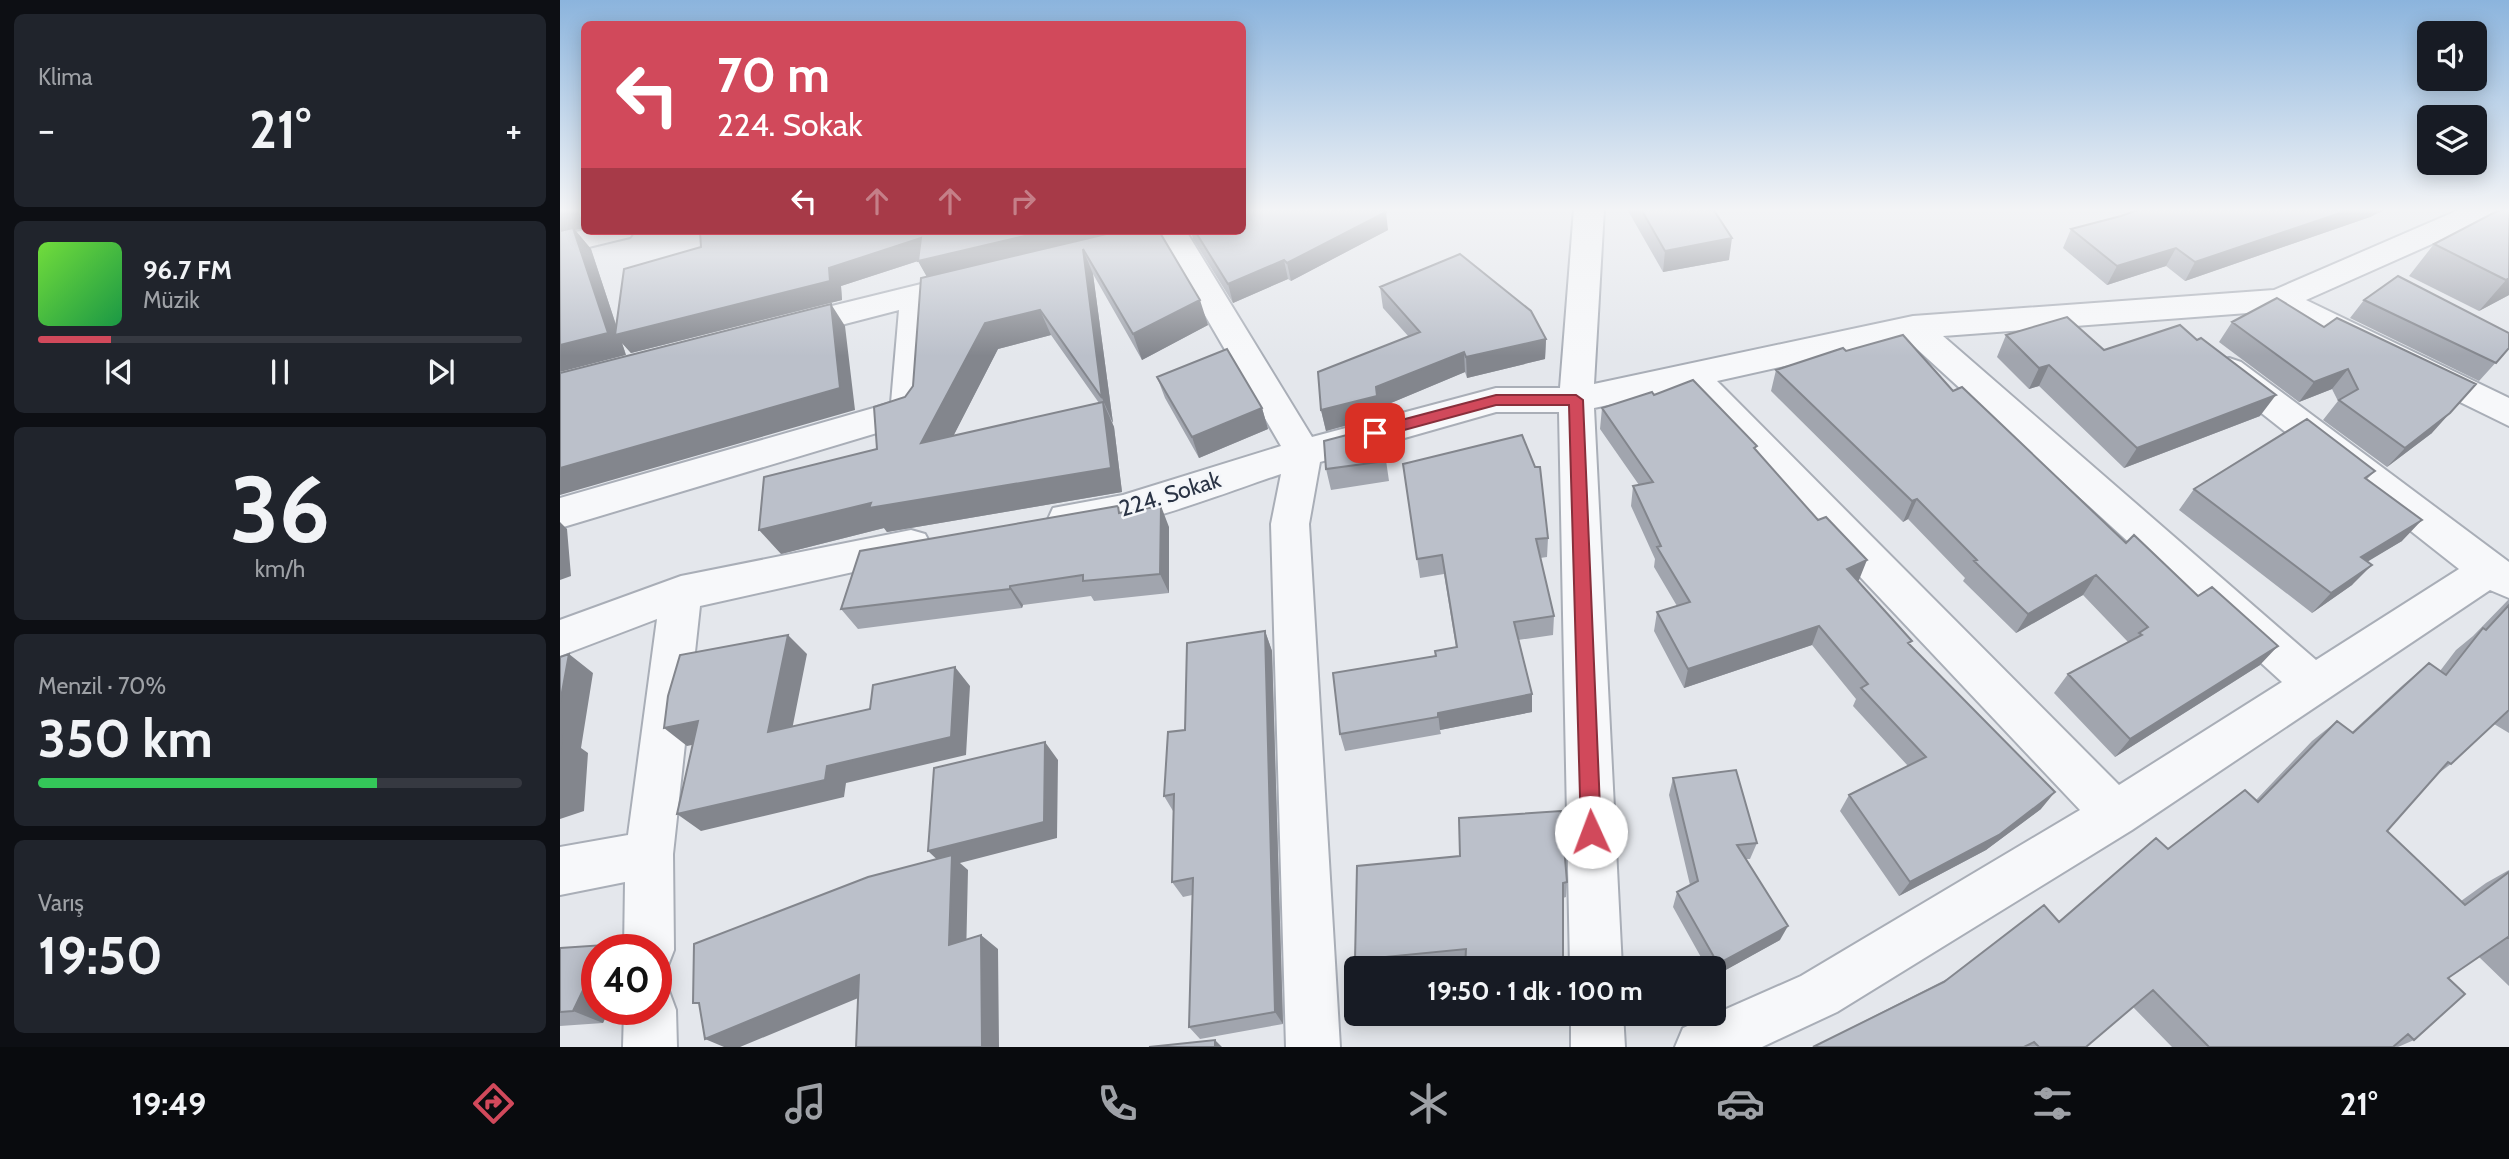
<!DOCTYPE html>
<html lang="tr">
<head>
<meta charset="utf-8">
<style>
  body { margin:0; font-family:Cabin,sans-serif; background:#20242c; color:#f1f3f6; height:100vh; display:flex; flex-direction:column; font-size:26px; white-space:nowrap }
  * { box-sizing:border-box; margin:0 }
  p { font-size:23px; color:#9ea1a6 }
  .icon { flex:none; width:38px; height:38px; fill:none; stroke:currentColor; stroke-width:2; stroke-linecap:round; stroke-linejoin:round }
  .map { position:relative; flex:1; overflow:hidden }
  .side { display:flex; flex-direction:column; gap:14px; padding:14px; background:#0d0f14; width:560px }
  .side>* { flex:none }
  .guide { position:absolute; left:21px; top:21px; width:665px; height:214px; border-radius:10px; box-shadow:0 4px 18px #0003; background:#d1495b; color:#fff; overflow:hidden }
  .fabs { position:absolute; left:1857px; top:21px; display:grid; gap:14px }
  .fabs a { display:grid; place-items:center; width:70px; height:70px; border-radius:10px; background:#171b24; box-shadow:0 4px 18px #0003; font-size:35px }
  .speed { position:absolute; left:21px; top:934px; display:flex; gap:14px; font-size:35px; font-weight:700; text-align:center }
  .speed>* { display:grid; place-content:center; width:91px; height:91px; border-radius:50%; background:#171b24; box-shadow:0 4px 18px #0003; line-height:1 }
  .speed .limit { border:10px solid #d22; background:#fff; color:#111 }
  .pin { position:absolute; display:grid; place-items:center; width:60px; height:60px; color:#fff; margin:-30px; border-radius:14px; box-shadow:0 4px 10px #0006 }
  .me { position:absolute; width:77px; margin:-38px; rotate:358deg; stroke-linejoin:round; filter:drop-shadow(0 0 5px #0008) }
  .turn { display:flex; align-items:center; gap:24px; height:147px; padding:0 21px; font-size:32px }
  .turn .icon { width:91px; height:91px; stroke-width:2.5 }
  .turn b { display:block; font-size:49px; line-height:60px }
  .lanes { display:flex; align-items:center; height:66px; padding:0 21px; background:#0003; justify-content:center; gap:35px; direction:ltr }
  .lanes .off { opacity:.35 }
  .big { font-size:52px; font-weight:700; line-height:1.1 }
  .side .widget { flex:1; display:flex; flex-direction:column; justify-content:center; gap:10px; min-width:0; padding:0 24px; border-radius:10px; background:#20242c }
  .side .dial { align-items:center; gap:0 }
  .dial b { font-size:91px; line-height:1 }
  .song { display:flex; align-items:center; gap:21px }
  .cover { width:84px; height:84px; border-radius:10px; background:linear-gradient(135deg,hsl(100 70% 55%),hsl(140 70% 35%)) }
  .played { height:7px; border-radius:4px; background:linear-gradient(90deg,#d1495b 15%,#363941 15%) }
  .keys { display:flex; justify-content:space-around; direction:ltr }
  .heat { display:flex; justify-content:space-between; align-items:center; font-size:38px; direction:ltr }
  .charge { height:10px; border-radius:5px; background:linear-gradient(90deg,#34c759 70%,#363941 0) }
  .trip { position:absolute; left:784px; top:956px; width:382px; height:70px; border-radius:10px; background:#171b24; box-shadow:0 4px 18px #0003; font-weight:700; line-height:70px; text-align:center }
  .dock { display:flex; height:112px; justify-content:space-around; align-items:center; background:#090b0e; color:#9ea1a6 }
  .dock .icon { width:49px; height:49px }
  .dock .active { color:#d1495b }
  .dock b { font-size:32px; color:#f1f3f6 }
  main { display:flex; flex:1; min-height:0 }
  .map>svg:first-child { display:block }
  .lines { fill:none; stroke-linecap:round; stroke-linejoin:round }
  .minor-casing { stroke:#a9aeb7; stroke-width:4 }
  .minor { fill:#f7f8fa; fill-rule:evenodd }
  .wall { fill:#a1a5ae; fill-rule:evenodd }
  .shaded-wall { fill:#83868d }
  .building { fill:#bbc0ca; stroke:#83868d; stroke-width:2 }
  .route { fill:#d1495b; stroke:#882f3b; stroke-width:2 }
  .labels { text-anchor:middle; stroke-width:5; stroke-linejoin:round; paint-order:stroke }
  .street-label { font-size:23px; fill:#2b3445; stroke:#f4f6f9 }
</style>
</head>
<body>
<main>
<section class="side">
<div class="widget"><p>Klima</p>
<div class="heat"><a>−</a><b class="big">21°</b><a>+</a></div>
</div>
<div class="widget">
<div class="song"><i class="cover"></i><div><b>96.7 FM</b><p>Müzik</p></div></div>
<div class="played"></div>
<div class="keys"><svg class="icon" aria-label="previous" viewBox="0 0 24 24"><path d="M18 5L8 12l10 7zM5 5v14"/></svg><svg class="icon" aria-label="pause" viewBox="0 0 24 24"><path d="M8 5v14M16 5v14"/></svg><svg class="icon" aria-label="next" viewBox="0 0 24 24"><path d="M6 5l10 7-10 7zM19 5v14"/></svg></div>
</div>
<div class="widget dial"><b>36</b><p>km/h</p></div>
<div class="widget"><p>Menzil · 70%</p><b class="big">350 km</b><div class="charge"></div></div>
<div class="widget"><p>Varış</p><b class="big">19:50</b></div>
</section>
<div class="map">
<svg width="1949" height="1047" viewBox="0 0 1949 1047">
  <rect width="100%" height="100%" fill="#e4e7ec"/>
  <g class="lines">
    <!-- minor casing -->
    <g class="minor-casing">
      <path id="minor" d="M1014,209H1044L1034,384L1353,316L1714,290L1901,209H1941L1937,215L1746,300L1949,398V426L1714,311L1383,336L1756,660L1899,569L1657,378L1652,370L1657,362L1669,358L1681,362L1949,562V598L1930,590L1572,830L1277,1012L1202,1047H1115L1123,1028L1241,976L1520,810L1123,389L1034,408L1062,968H1010L999,412H936L760,462L749,524L780,1047H726L711,524L721,474C671,490 539,544 493,530L488,519L493,508L563,495L721,446L596,231H626L752,437L936,388H1000ZM1346,339L1722,682L1559,785L1157,381Z
        M24,230V231H74L70,237L0,254V236Z
        M410,272L421,275L426,282L421,289L372,302L366,411L360,420L0,528V498L331,403L339,310L227,339L215,336L211,328L215,320Z
        M351,530L365,534L371,545L365,556L140,606L113,854L114,950L107,968L96,972V950H64L65,882L0,895V847L68,835L97,619L0,656V620L121,576Z
        M96,986L109,991L116,1010L117,1047H63L64,1010H96Z
        M1011,1013H1063L1065,1047H1011Z"/>
    </g>
    <!-- minor -->
    <use href="#minor" class="minor"/>
  </g>
  <!-- wall -->
  <path class="wall" d="M0,209H18L24,228L15,230L31,249L56,325L64,269L599,231L648,325L582,360L533,274L553,423L550,418L554,427L562,492L327,532L324,528L221,554L317,449L345,397L353,386L367,276L358,261L281,286L282,300L71,353L62,343L66,355ZM491,335L539,403L393,436L438,349Z
    M1067,209H1153L1169,260L1103,272Z
    M1580,209H1826L1810,217L1625,281L1606,266L1547,285L1503,248L1511,229L1561,216Z
    M1941,209L1949,295L1919,311L1849,276L1874,244Z
    M828,230L731,281L728,279L673,303L633,239L631,231Z
    M820,287L986,339L985,359L907,378L905,372L819,408L820,416L766,431L761,410L849,337L823,308Z
    M1717,298L1872,433L1827,467L1763,420L1778,401L1772,389L1739,402L1659,342L1672,322Z
    M1804,300L1949,348L1919,381L1790,318Z
    M1446,335L1544,350L1637,340L1700,416L1564,468L1479,386L1469,389L1437,357Z
    M1286,351L1393,391L1566,543L1700,665L1555,757L1494,693L1508,674L1568,642L1523,595L1456,633L1403,581L1405,578L1348,519L1343,522L1211,391L1216,370Z
    M597,377L702,408L708,429L639,458L605,398Z
    M1094,395L1197,450L1299,580H1298L1481,809L1426,850L1339,896L1280,811L1289,795L1348,766L1293,706L1296,699L1252,645L1124,688L1094,631L1097,612L1117,606L1094,567L1095,559L1071,506L1073,486L1079,485L1040,429L1042,408Z
    M821,426L829,481L771,490L766,469Z
    M843,464L988,538L987,557L980,558L994,616L993,635L958,640L972,694V712L880,730L881,734L785,751L780,734L896,647L884,574L860,578Z
    M1815,471L1806,480L1842,541L1807,561L1792,585L1752,613L1619,510L1634,489Z
    M561,512L609,527V593L534,601L531,596L463,605L462,608L298,629L281,609Z
    M1949,599V733L1934,724L1891,764L1876,775L1827,831L1901,901L1926,883L1949,870V986L1919,957L1888,978L1854,1040L1838,1047H1612L1573,1007L1526,1047H1253L1499,922L1608,849L1696,800L1752,741L1777,721L1792,732L1843,685L1869,663L1880,671L1896,650L1913,636Z
    M705,631L712,651L723,1024L640,1039L629,1027L632,895L623,897L612,882L613,811L604,796L625,730Z
    M1113,778L1197,843L1190,859H1186L1220,940L1153,977V968H1147L1113,907L1117,892L1130,885L1109,795Z
    M797,866L1007,882L1006,897L1003,898L905,963L856,968H799L795,960Z
    M0,948L37,1010H49L43,1023L0,1026Z"/>
  <!-- shaded-wall -->
  <path class="shaded-wall" d="M0,209H18L24,228L15,230L31,249L59,334L361,238L486,231H573L368,279L358,261L281,286L282,300L71,353L62,343L66,355L0,372Z
    M1792,209H1826L1810,217L1625,281L1635,262Z
    M826,212L828,230L731,281L727,263Z
    M1172,238L1169,260L1103,272L1105,251Z
    M1616,248L1606,266L1547,285L1557,266Z
    M523,249L533,274L553,423L542,398Z
    M724,260L728,279L673,303L668,284Z
    M1949,278V295L1919,311L1946,280Z
    M640,300L648,325L582,360L573,334Z
    M271,304L285,326L295,410L0,495V468Z
    M480,310L491,335L438,349L377,468L361,443L425,323Z
    M986,339L985,359L907,378L906,357Z
    M904,352L905,372L819,408L820,416L766,431L761,410Z
    M1489,365L1479,386L1469,389L1479,368Z
    M1788,369L1772,389L1739,402L1754,382Z
    M1716,395L1700,416L1564,468L1577,448Z
    M543,402L554,427L562,492L327,532L324,528L221,554L199,530Z
    M702,408L708,429L639,458L632,437Z
    M1890,413L1872,433L1827,467L1845,448Z
    M1357,499L1348,519L1343,522L1352,501Z
    M601,506L609,527V593L600,574Z
    M1862,520L1842,541L1782,577L1801,557Z
    M0,522L7,529L11,576L0,580Z
    M1307,560L1299,580L1280,588L1287,569Z
    M1812,565L1792,585L1752,613L1771,593Z
    M1536,575L1523,595L1456,633L1468,614Z
    M450,586L463,605L462,608L450,589Z
    M1259,626L1252,645L1124,688L1128,669Z
    M705,631L712,651L723,1024L715,1012Z
    M228,635L247,654L228,750L208,732Z
    M1718,646L1700,665L1555,757L1570,739Z
    M9,654L33,673L21,748L28,753L24,811L0,819V703Z
    M395,667L410,686L406,755L286,783L284,797L141,831L117,814L267,766Z
    M972,694V712L880,730L878,713Z
    M138,721L160,739L127,746L104,728Z
    M485,742L498,760L497,838L400,863L408,870L406,959L389,945L385,867L368,851Z
    M1495,792L1481,809L1426,850L1339,896L1350,882Z
    M1228,926L1220,940L1153,977L1158,964Z
    M421,935L438,949L439,1047H422Z
    M44,945L55,950H42Z
    M37,961V1010H49L43,1023L13,1011Z
    M299,975L320,989L180,1047H164L145,1039Z
    M655,1040L662,1047H655Z"/>
  <!-- building -->
  <path class="building" d="M682,209H824L826,212L727,263L724,260L668,284L635,231H682Z
    M1081,209H1153L1172,238L1105,251Z
    M1580,209H1792L1635,262L1616,248L1557,266L1511,229L1561,216Z
    M1941,209H1949V278L1946,280L1874,244Z
    M13,228L48,333L0,345V231Z
    M140,231H486L358,261L361,238L269,268L270,281L55,335L64,269L141,247Z
    M559,231H599L640,300L573,334L523,249L542,398L480,310L425,323L361,443L543,402L551,468L309,508L311,503L199,530L204,477L317,449L314,407L345,397L353,386L361,278Z
    M900,254L971,311L986,339L906,357L904,352L816,387L817,396L761,410L758,372L860,332L820,287Z
    M1838,276L1949,333V348L1936,363L1804,300Z
    M1717,298L1764,327L1777,318L1916,384L1890,413L1845,448L1779,400L1798,389L1788,369L1754,382L1672,322Z
    M271,304L280,388L0,468V373Z
    M1507,317L1544,350L1620,325L1637,340L1641,338L1716,395L1577,448L1489,365L1479,368L1446,335Z
    M1343,335L1393,391L1402,387L1566,543L1574,535L1638,596L1652,587L1718,646L1570,739L1508,674L1582,635L1579,633L1588,627L1536,575L1468,614L1414,561L1417,560L1357,499L1352,501L1216,370L1283,348L1286,351Z
    M667,349L702,408L632,437L597,377Z
    M1133,380L1197,446L1194,448L1258,520L1266,517L1307,560L1287,569L1352,641L1348,643L1495,792L1439,835L1350,882L1289,795L1366,757L1301,688L1308,684L1259,626L1128,669L1097,612L1130,602L1097,547L1101,546L1073,486L1093,482L1042,408L1092,392L1094,395Z
    M1747,419L1815,471L1805,478L1862,520L1801,557L1812,565L1771,593L1634,489Z
    M821,426L826,461L766,469L764,441Z
    M962,435L975,467H980L988,538L976,539L994,616L954,622L972,694L878,713V717L780,734L773,673L876,656L875,651L897,647L882,555L857,559L843,464Z
    M558,506L559,513L601,506L600,574L523,581V575L450,586V589L281,609L300,551Z
    M1949,605V710L1891,764L1888,762L1827,831L1905,905L1949,872V938L1948,937L1888,978L1905,994L1854,1040L1848,1034L1833,1047H1649L1593,990L1526,1047H1479L1474,1042L1464,1047H1253L1384,982L1484,905L1499,922L1596,838L1608,849L1685,790L1698,802L1777,721L1793,733L1869,663L1886,675L1923,628L1926,630Z
    M705,631L715,1012L629,1027L633,878L612,882L614,794L604,796L608,732L625,730L627,643Z
    M228,635L208,732L310,709L313,685L395,667L391,737L267,766L265,780L117,814L138,721L104,728L108,696L120,655Z
    M9,654L0,703V657Z
    M2,735L0,756V736Z
    M485,742L484,822L368,851L374,768Z
    M1176,770L1197,843L1177,845L1228,926L1158,964L1117,892L1138,881L1113,778Z
    M1001,811L1007,882L1003,883V968H905L906,949L795,960L797,866L900,856L899,818Z
    M392,855L389,945L421,935L422,1047H296L299,975L145,1039L139,1003H133L134,944L308,877Z
    M44,945L42,950H37V961L13,1011L0,1012V948Z
    M655,1040V1047H589Z"/>
  <!-- sky -->
  <linearGradient id="sky" x2="0" y2="1"><stop stop-color="#8bb4dd"/><stop offset="0.59" stop-color="#f3f4f6"/><stop offset="1" stop-color="#f3f4f6" stop-opacity="0"/></linearGradient>
  <rect width="1949" height="356" fill="url(#sky)"/>
  <!-- route -->
  <path class="route" d="M936,395H1016L1023,400L1041,832L1038,839L1031,842L1024,839L1021,832L1009,405H936L815,438L808,433L815,427Z"/>
  <g class="labels">
    <!-- street labels -->
    <g class="street-label">
      <text transform="translate(610 494) rotate(-17)" y="8">224. Sokak</text>
    </g>
  </g>
</svg>
<div class="fabs">
<a><svg class="icon" aria-label="sound" viewBox="0 0 24 24"><path d="M4 9h4l5-4v14l-5-4H4zM17 9q2 3 0 6"/></svg></a>
<a><svg class="icon" aria-label="layers" viewBox="0 0 24 24"><path d="M12 4l9 5-9 5-9-5zM3 14l9 5 9-5"/></svg></a>
</div>
<div class="speed"><div class="limit">40</div></div>
<div class="pin" style="left:815px;top:433px;background:#d93025"><svg class="icon" aria-label="arrive" viewBox="0 0 24 24"><path d="M6 21V4h12l-3 4 3 4H6"/></svg></div>
<svg class="me" style="left:1031px;top:832px" viewBox="-20 -20 40 40"><circle r="19" fill="#fff"/><path d="M0-13L10 11 0 6-10 11z" fill="#d1495b"/></svg>
<div class="trip">19:50 · 1 dk · 100 m</div>
<div class="guide">
<div class="turn"><svg class="icon" aria-label="left" viewBox="0 0 24 24"><path d="M17 20v-9H6M10 6l-5 5 5 5"/></svg><div><b>70 m</b>224. Sokak</div></div>
<div class="lanes"><svg class="icon" aria-label="left" viewBox="0 0 24 24"><path d="M17 20v-9H6M10 6l-5 5 5 5"/></svg><svg class="icon off" aria-label="ahead" viewBox="0 0 24 24"><path d="M12 20V5M6 11l6-6 6 6"/></svg><svg class="icon off" aria-label="ahead" viewBox="0 0 24 24"><path d="M12 20V5M6 11l6-6 6 6"/></svg><svg class="icon off" aria-label="right" viewBox="0 0 24 24"><path d="M7 20v-9h11M14 6l5 5-5 5"/></svg></div>
</div>
</div>
</main>
<nav class="dock">
<b>19:49</b>
<svg class="icon active" aria-label="directions" viewBox="0 0 24 24"><path d="M12 3l9 9-9 9-9-9zM9 14v-3h6M13 9l2 2-2 2"/></svg>
<svg class="icon" aria-label="music" viewBox="0 0 24 24"><path d="M9 18V5l10-2v13"/><circle cx="6" cy="18" r="3"/><circle cx="16" cy="16" r="3"/></svg>
<svg class="icon" aria-label="phone" viewBox="0 0 24 24"><path d="M5 4h4l2 5-3 2q2 4 5 5l2-3 5 2v4C11 20 4 13 5 4z"/></svg>
<svg class="icon" aria-label="climate" viewBox="0 0 24 24"><path d="M12 3v18M4 7l16 10M4 17L20 7"/></svg>
<svg class="icon" aria-label="car" viewBox="0 0 24 24"><path d="M5 17H2v-5l4-1 3-4h7l3 4 3 1v5h-3M9 17h6M6 11h13"/><circle cx="7" cy="17" r="2"/><circle cx="17" cy="17" r="2"/></svg>
<svg class="icon" aria-label="filters" viewBox="0 0 24 24"><path d="M4 7h16M4 17h16"/><circle cx="9" cy="7" r="2"/><circle cx="15" cy="17" r="2"/></svg>
<b>21°</b>
</nav>
</body>
</html>
